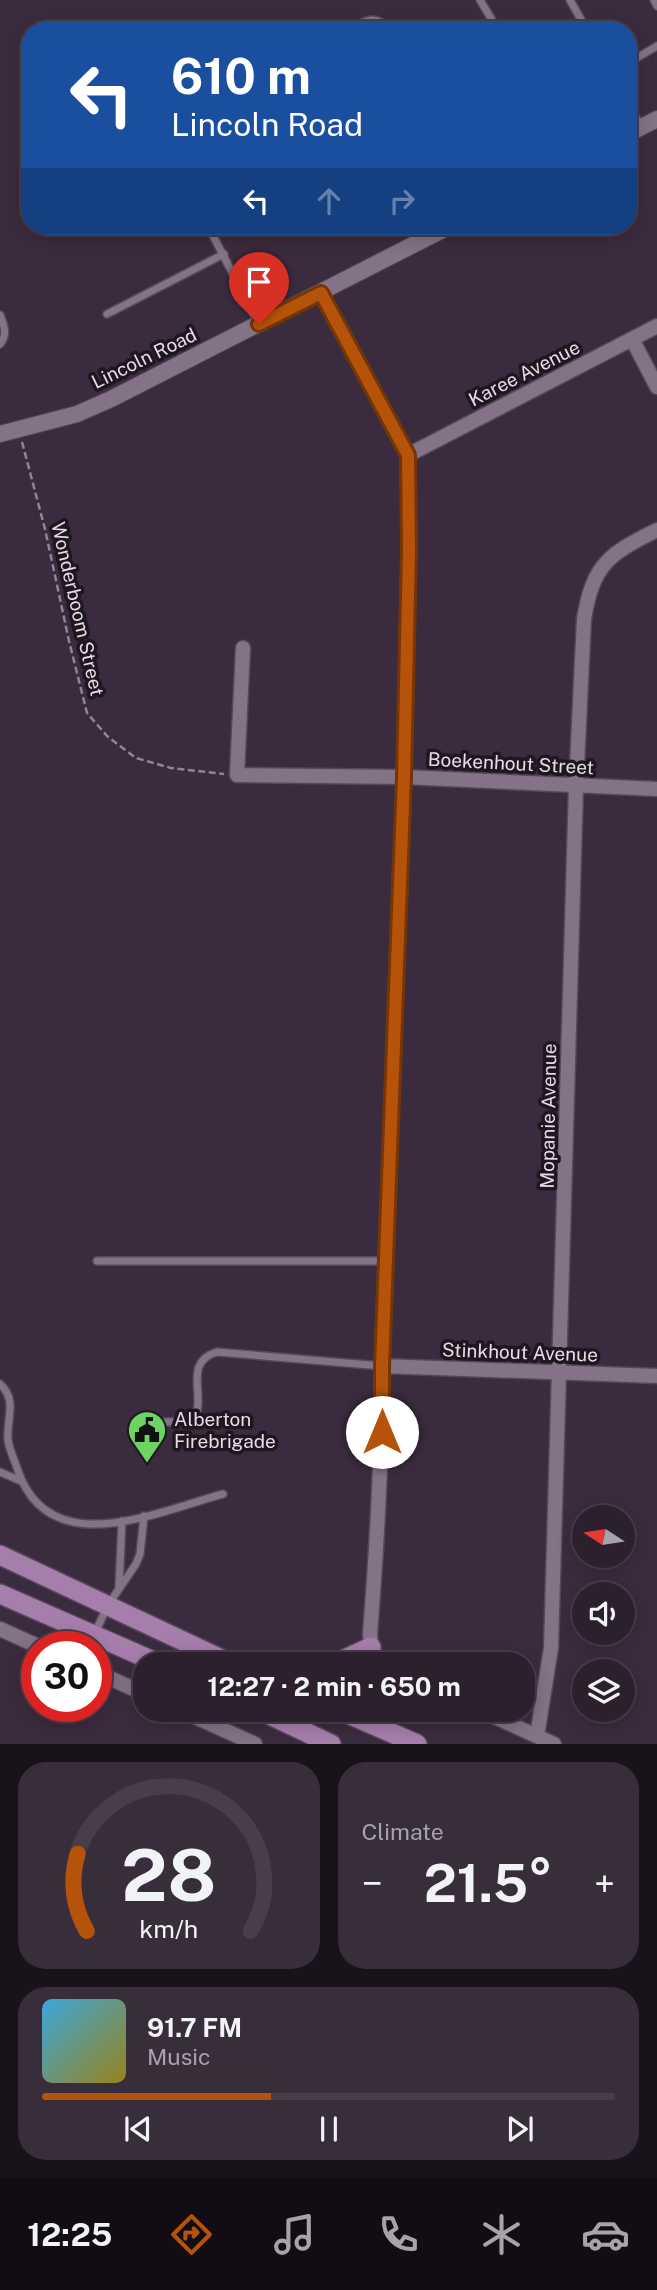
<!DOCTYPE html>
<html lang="en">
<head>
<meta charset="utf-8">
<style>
  body { margin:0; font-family:"Public Sans",sans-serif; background:#382d3a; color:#f1f3f6; height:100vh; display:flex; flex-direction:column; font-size:26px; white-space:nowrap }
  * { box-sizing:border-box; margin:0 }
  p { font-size:23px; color:#a6a3aa }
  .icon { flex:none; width:38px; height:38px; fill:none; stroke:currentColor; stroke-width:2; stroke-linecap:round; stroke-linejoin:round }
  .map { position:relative; height:1744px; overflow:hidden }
  .details { display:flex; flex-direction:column; gap:18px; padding:18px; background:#181219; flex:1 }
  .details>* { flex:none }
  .guide { position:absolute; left:21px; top:21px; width:616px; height:214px; border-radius:28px; box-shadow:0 4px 18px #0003,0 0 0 2px #483e4a; background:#1a4fa0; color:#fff; overflow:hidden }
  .needle { width:46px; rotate:282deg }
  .tools { position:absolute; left:572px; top:1505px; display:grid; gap:14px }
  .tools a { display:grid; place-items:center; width:63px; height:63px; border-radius:50%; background:#2c202e; box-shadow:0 4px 18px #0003,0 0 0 2px #483e4a; font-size:35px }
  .speed { position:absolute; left:21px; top:1631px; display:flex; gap:14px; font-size:35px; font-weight:700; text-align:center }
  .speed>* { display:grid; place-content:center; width:91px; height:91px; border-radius:50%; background:#2c202e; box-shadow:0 4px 18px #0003,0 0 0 2px #483e4a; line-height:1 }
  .speed .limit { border:10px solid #d22; background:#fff; color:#111 }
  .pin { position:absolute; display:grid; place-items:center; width:60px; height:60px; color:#fff; margin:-72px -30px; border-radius:50% 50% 50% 0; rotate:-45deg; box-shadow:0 0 7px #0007 }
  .pin .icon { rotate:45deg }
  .me { position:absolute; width:77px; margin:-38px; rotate:0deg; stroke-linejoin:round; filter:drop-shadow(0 0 5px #0008) }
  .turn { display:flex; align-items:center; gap:24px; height:147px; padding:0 35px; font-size:32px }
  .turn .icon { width:91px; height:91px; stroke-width:2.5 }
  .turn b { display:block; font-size:49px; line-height:60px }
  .lanes { display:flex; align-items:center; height:66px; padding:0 35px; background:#0003; justify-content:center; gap:35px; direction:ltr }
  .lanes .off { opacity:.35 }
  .big { font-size:52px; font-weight:700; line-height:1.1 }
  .details .widget { flex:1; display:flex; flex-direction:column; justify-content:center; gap:10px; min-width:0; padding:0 24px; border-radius:28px; background:#382d3a }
  .details .dial { align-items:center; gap:0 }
  .dial svg { height:182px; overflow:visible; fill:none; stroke:#483e4a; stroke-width:7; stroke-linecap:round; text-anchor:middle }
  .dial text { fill:#f1f3f6; stroke:none }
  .song { display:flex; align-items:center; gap:21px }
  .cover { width:84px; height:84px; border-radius:10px; background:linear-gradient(135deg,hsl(200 70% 55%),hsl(50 70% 35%)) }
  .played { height:7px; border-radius:4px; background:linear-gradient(90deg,#b45309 40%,#483e4a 40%) }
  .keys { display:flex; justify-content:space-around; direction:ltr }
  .heat { display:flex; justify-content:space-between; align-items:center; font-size:38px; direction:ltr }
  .details .tiles { flex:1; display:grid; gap:18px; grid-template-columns:1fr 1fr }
  .widget:last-child { grid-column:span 2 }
  .trip { position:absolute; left:133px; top:1652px; width:402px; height:70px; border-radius:28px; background:#2c202e; box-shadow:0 4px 18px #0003,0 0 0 2px #483e4a; font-weight:700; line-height:70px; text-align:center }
  .dock { display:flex; height:112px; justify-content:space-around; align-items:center; background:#120d12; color:#a6a3aa }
  .dock .icon { width:49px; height:49px }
  .dock .on { color:#b45309 }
  .dock b { font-size:32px; color:#f1f3f6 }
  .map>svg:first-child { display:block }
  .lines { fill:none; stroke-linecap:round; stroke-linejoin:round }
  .service-casing { stroke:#554757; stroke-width:10 }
  .minor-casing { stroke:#554757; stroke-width:17 }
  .tertiary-casing { stroke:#554757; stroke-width:18 }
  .primary-casing { stroke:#554757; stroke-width:22 }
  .path { stroke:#928494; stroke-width:2.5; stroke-dasharray:7 3.5; stroke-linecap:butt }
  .service { stroke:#847287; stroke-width:7 }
  .minor { stroke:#847287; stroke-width:14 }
  .tertiary { stroke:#847287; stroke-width:16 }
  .primary { stroke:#a67eac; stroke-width:19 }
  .route-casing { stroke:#753606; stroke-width:18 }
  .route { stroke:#b45309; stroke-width:12 }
  .labels { text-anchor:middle; stroke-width:7; stroke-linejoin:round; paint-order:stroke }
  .street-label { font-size:19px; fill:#e6dbe7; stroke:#1e171f }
  .poi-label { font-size:19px; fill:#e6dbe7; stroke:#1e171f; text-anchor:start }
</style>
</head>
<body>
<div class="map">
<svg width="657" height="1744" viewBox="0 0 657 1744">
  <rect width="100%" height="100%" fill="#3b2b3e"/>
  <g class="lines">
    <!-- service casing -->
    <g class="service-casing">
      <path id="service" d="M480,0L498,30
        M570,0L587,30
        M654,0L657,6
        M348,30C363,22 377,12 388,30
        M628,63L657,46
        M628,103L641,127
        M208,226L259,324
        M107,314L224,254
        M0,315C4,326 8,334 0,344
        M97,1261H385
        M0,1384C18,1400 6,1420 8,1440C9,1448 13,1457 16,1465C46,1564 153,1513 223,1494
        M142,1423L193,1421C208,1397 181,1363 217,1352L382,1366
        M0,1472L21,1481
        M119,1587L122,1521
        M94,1635L108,1605L136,1564L140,1554L144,1516"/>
    </g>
    <!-- minor casing -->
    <g class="minor-casing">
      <path id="minor" d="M321,293L408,455L409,550L404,777L382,1366C382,1456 377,1545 370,1634C371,1648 374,1656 385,1664
        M632,339L657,387
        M408,455L657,326
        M243,648L237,775L404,777L657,789
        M382,1366L657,1376
        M0,1629L40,1647
        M96,1672L145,1694
        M180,1710L255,1744
        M480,1710L554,1744
        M537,1736L551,1648L576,786L584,619C593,564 609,554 657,530"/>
    </g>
    <!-- tertiary casing -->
    <g class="tertiary-casing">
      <path id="tertiary" d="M628,134L657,119
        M0,434L77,414L111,399L450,226"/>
    </g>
    <!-- primary casing -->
    <g class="primary-casing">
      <path id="primary" d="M0,1555L232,1664
        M0,1594L160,1664
        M334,1664L371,1647
        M259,1710L331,1744
        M339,1710L417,1744"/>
    </g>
    <!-- path -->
    <path class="path" d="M22,442L45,529L69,641L87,713L108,737L136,758L171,768L224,774"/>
    <!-- service -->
    <use href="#service" class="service"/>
    <!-- minor -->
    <use href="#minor" class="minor"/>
    <!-- tertiary -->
    <use href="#tertiary" class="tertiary"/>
    <!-- primary -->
    <use href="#primary" class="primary"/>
  </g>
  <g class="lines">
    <!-- route casing -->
    <g class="route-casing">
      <path id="route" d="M259,324L321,293L408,455L409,550L404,777L382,1366V1432"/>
    </g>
    <!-- route -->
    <use href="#route" class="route"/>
  </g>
  <!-- icons -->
  <defs>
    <g id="civic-pin" transform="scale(2.0125)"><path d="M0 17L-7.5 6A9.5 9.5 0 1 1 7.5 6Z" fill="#6dd361" stroke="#1e171f"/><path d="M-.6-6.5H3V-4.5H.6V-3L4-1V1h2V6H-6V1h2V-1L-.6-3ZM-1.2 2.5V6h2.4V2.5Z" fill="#111"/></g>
  </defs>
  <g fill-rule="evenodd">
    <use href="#civic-pin" x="147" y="1430"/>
  </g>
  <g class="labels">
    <!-- street labels -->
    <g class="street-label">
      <text transform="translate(144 358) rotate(-26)" y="7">Lincoln Road</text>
      <text transform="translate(524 373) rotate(-27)" y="7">Karee Avenue</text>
      <text transform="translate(78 609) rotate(77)" y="7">Wonderboom Street</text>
      <text transform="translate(511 763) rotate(3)" y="7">Boekenhout Street</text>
      <text transform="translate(548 1116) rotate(-89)" y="7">Mopanie Avenue</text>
      <text transform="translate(520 1352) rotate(2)" y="7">Stinkhout Avenue</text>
    </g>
    <!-- poi labels -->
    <g class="poi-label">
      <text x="174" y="1426">Alberton<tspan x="174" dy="22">Firebrigade</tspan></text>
    </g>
  </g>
</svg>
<div class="tools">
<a><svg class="needle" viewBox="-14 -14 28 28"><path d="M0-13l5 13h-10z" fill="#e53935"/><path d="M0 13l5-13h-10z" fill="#a6a3aa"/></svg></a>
<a><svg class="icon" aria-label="sound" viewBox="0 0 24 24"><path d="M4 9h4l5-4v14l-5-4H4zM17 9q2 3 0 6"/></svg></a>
<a><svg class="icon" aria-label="layers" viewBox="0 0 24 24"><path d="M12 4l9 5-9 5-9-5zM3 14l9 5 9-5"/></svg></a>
</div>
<div class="speed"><div class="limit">30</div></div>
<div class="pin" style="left:259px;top:324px;background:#d93025"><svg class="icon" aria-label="arrive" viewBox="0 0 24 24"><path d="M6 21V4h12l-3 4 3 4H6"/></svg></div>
<svg class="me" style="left:382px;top:1432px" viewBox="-20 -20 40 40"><circle r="19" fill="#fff"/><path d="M0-13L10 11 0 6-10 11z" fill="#b45309"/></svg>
<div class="trip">12:27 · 2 min · 650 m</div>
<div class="guide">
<div class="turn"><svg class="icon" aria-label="left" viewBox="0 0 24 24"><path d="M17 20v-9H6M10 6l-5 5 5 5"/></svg><div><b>610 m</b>Lincoln Road</div></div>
<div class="lanes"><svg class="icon" aria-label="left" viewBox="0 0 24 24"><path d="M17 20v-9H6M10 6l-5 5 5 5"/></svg><svg class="icon off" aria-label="ahead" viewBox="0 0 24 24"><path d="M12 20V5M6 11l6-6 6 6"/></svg><svg class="icon off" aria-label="right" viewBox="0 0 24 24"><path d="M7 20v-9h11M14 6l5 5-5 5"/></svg></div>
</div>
</div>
<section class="details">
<div class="tiles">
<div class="widget dial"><svg viewBox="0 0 100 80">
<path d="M14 69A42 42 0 1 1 86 69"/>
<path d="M14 69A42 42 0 0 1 10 35" stroke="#b45309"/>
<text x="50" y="56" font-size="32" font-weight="700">28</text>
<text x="50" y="72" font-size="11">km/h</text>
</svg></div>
<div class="widget"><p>Climate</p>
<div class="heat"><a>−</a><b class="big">21.5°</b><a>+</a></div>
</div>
<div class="widget">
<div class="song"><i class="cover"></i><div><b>91.7 FM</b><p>Music</p></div></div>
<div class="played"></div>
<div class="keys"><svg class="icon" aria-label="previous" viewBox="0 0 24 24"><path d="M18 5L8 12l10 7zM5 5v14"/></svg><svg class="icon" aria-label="pause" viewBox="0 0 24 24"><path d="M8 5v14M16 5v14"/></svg><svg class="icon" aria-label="next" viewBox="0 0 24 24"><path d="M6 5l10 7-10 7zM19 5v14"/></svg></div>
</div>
</div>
</section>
<nav class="dock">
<b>12:25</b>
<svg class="icon on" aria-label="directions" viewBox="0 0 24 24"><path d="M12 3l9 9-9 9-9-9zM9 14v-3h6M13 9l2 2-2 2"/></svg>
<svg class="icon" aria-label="music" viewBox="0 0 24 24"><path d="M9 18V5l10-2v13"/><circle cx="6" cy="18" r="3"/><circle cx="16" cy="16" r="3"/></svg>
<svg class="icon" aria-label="phone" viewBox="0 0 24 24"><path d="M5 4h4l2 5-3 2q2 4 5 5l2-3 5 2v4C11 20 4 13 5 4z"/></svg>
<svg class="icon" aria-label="climate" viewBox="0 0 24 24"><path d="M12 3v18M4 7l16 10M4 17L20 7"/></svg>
<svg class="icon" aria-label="car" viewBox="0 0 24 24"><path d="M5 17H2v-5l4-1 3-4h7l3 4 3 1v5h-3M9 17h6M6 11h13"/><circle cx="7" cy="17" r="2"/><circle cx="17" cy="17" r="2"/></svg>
</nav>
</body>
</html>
